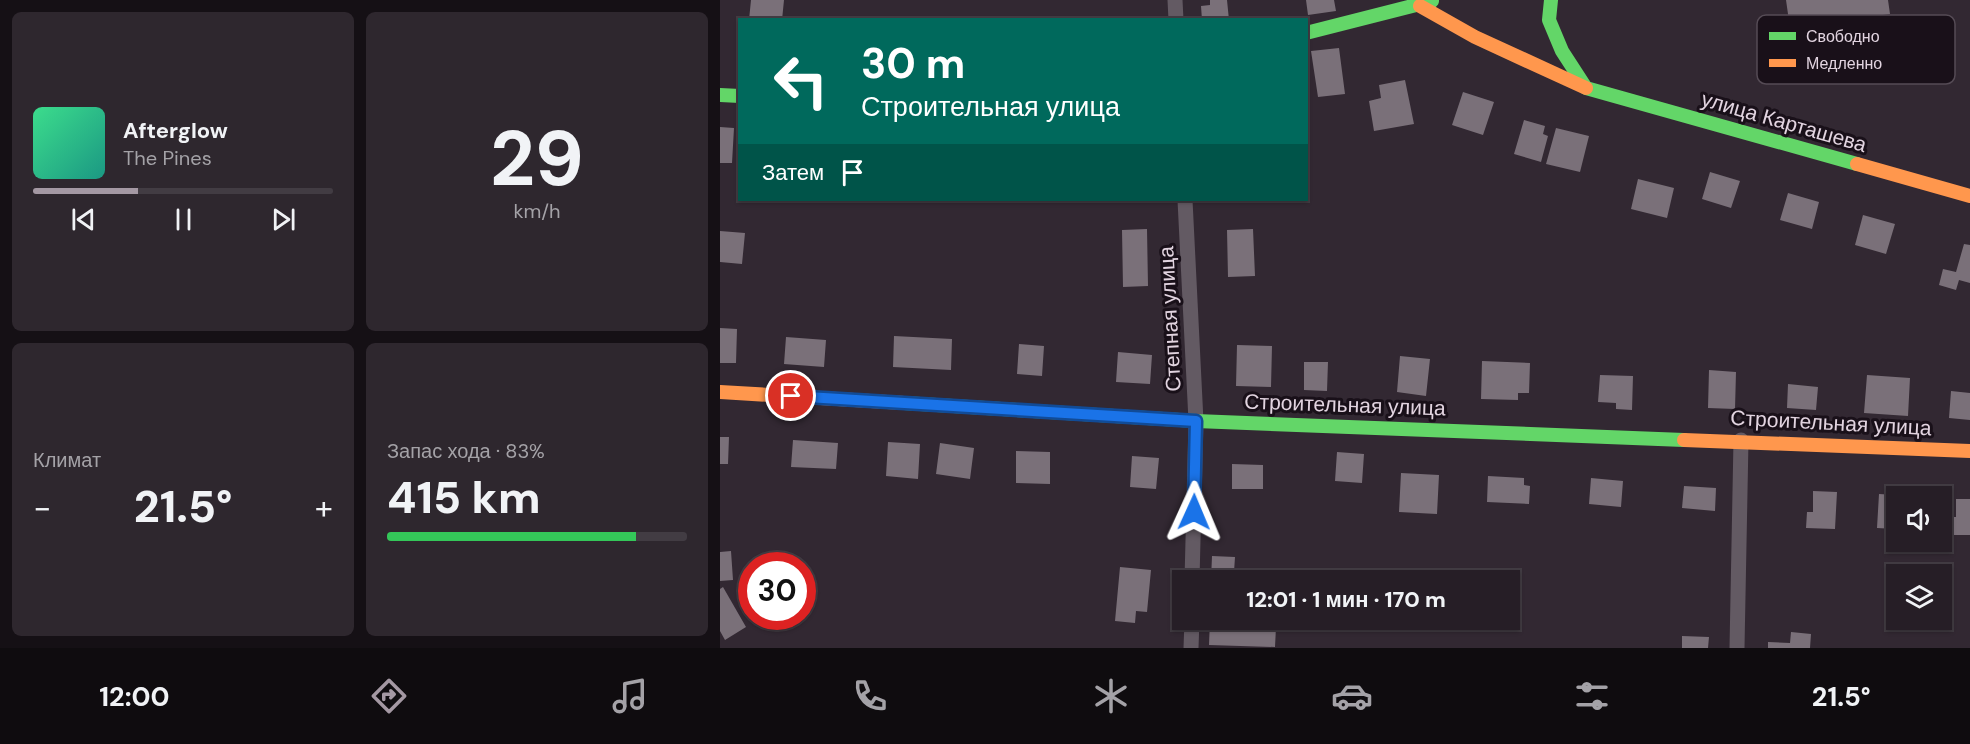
<!DOCTYPE html>
<html lang="ru">
<head>
<meta charset="utf-8">
<style>
  body { margin:0; font-family:"DM Sans",sans-serif; background:#2e272e; color:#f1f3f6; height:100vh; display:flex; flex-direction:column; font-size:22px; white-space:nowrap }
  * { box-sizing:border-box; margin:0 }
  p { font-size:20px; color:#a4a2a7 }
  .icon { flex:none; width:33px; height:33px; fill:none; stroke:currentColor; stroke-width:2; stroke-linecap:round; stroke-linejoin:round }
  .map { position:relative; flex:1; overflow:hidden }
  .side { display:flex; flex-direction:column; gap:12px; padding:12px; background:#151015; width:720px }
  .side>* { flex:none }
  .banner { position:absolute; left:18px; top:18px; width:570px; height:183px; border-radius:0px; box-shadow:0 2px 4px #0004,0 0 0 2px #423c43; background:#00695c; color:#fff; overflow:hidden }
  .tools { position:absolute; left:1166px; top:486px; display:grid; gap:12px }
  .tools a { display:grid; place-items:center; width:66px; height:66px; border-radius:0px; background:#261e26; box-shadow:0 2px 4px #0004,0 0 0 2px #423c43; font-size:30px }
  .speed { position:absolute; left:18px; top:552px; display:flex; gap:12px; font-size:30px; font-weight:700; text-align:center }
  .speed>* { display:grid; place-content:center; width:78px; height:78px; border-radius:50%; background:#261e26; box-shadow:0 2px 4px #0004,0 0 0 2px #423c43; line-height:1 }
  .speed .limit { border:9px solid #d22; background:#fff; color:#111 }
  .pin { position:absolute; display:grid; place-items:center; width:51px; height:51px; color:#fff; margin:-26px; border:3px solid #fff; border-radius:50%; box-shadow:0 2px 6px #0007 }
  .me { position:absolute; width:66px; margin:-33px; rotate:1deg; stroke-linejoin:round; filter:drop-shadow(0 0 4px #0008) }
  .turn { display:flex; align-items:center; gap:21px; height:126px; padding:0 24px; font-size:27px }
  .turn .icon { width:78px; height:78px; stroke-width:2.5 }
  .turn b { display:block; font-size:42px; line-height:51px }
  .then { display:flex; align-items:center; height:57px; padding:0 24px; background:#0003; gap:12px; font-size:22px }
  .big { font-size:45px; font-weight:800; line-height:1.1 }
  .side .card { flex:1; display:flex; flex-direction:column; justify-content:center; gap:9px; min-width:0; padding:0 21px; border-radius:9px; background:#2e272e }
  .side .dial { align-items:center; gap:0 }
  .dial b { font-size:78px; line-height:1 }
  .song { display:flex; align-items:center; gap:18px }
  .cover { width:72px; height:72px; border-radius:9px; background:linear-gradient(135deg,hsl(150 70% 55%),hsl(170 70% 35%)) }
  .played { height:6px; border-radius:3px; background:linear-gradient(90deg,#a498a3 35%,#423c43 35%) }
  .keys { display:flex; justify-content:space-around; direction:ltr }
  .heat { display:flex; justify-content:space-between; align-items:center; font-size:33px; direction:ltr }
  .charge { height:9px; border-radius:4px; background:linear-gradient(90deg,#34c759 83%,#423c43 0) }
  .side .tiles { flex:1; display:grid; gap:12px; grid-template-columns:repeat(2,1fr) }
  .trip { position:absolute; left:452px; top:570px; width:348px; height:60px; border-radius:0px; background:#261e26; box-shadow:0 2px 4px #0004,0 0 0 2px #423c43; font-weight:800; line-height:60px; text-align:center }
  .tab-bar { display:flex; height:96px; justify-content:space-around; align-items:center; background:#0f0c0f; color:#a4a2a7 }
  .tab-bar .icon { width:42px; height:42px }
  .tab-bar .selected { color:#a498a3 }
  .tab-bar b { font-size:27px; color:#f1f3f6 }
  main { display:flex; flex:1; min-height:0 }
  .map>svg:first-child { display:block }
  .building { fill:#7a7079 }
  .lines { fill:none; stroke-linecap:round; stroke-linejoin:round }
  .street { stroke:#635a63; stroke-width:15 }
  .fast { stroke:#63d668; stroke-width:14 }
  .slow { stroke:#ff974d; stroke-width:14 }
  .route-casing { stroke:#114b97; stroke-width:15 }
  .route { stroke:#1a73e8; stroke-width:10 }
  .labels { text-anchor:middle; stroke-width:6; stroke-linejoin:round; paint-order:stroke }
  .street-label { font-size:21px; fill:#e2d4e0; stroke:#191019 }
  .key { fill:#191019; stroke:#554b55; stroke-width:1.5 }
  .key-label { font-size:16px; fill:#e2d4e0 }
</style>
</head>
<body>
<main>
<section class="side">
<div class="tiles">
<div class="card">
<div class="song"><i class="cover"></i><div><b>Afterglow</b><p>The Pines</p></div></div>
<div class="played"></div>
<div class="keys"><svg class="icon" aria-label="previous" viewBox="0 0 24 24"><path d="M18 5L8 12l10 7zM5 5v14"/></svg><svg class="icon" aria-label="pause" viewBox="0 0 24 24"><path d="M8 5v14M16 5v14"/></svg><svg class="icon" aria-label="next" viewBox="0 0 24 24"><path d="M6 5l10 7-10 7zM19 5v14"/></svg></div>
</div>
<div class="card dial"><b>29</b><p>km/h</p></div>
<div class="card"><p>Климат</p>
<div class="heat"><a>−</a><b class="big">21.5°</b><a>+</a></div>
</div>
<div class="card"><p>Запас хода · 83%</p><b class="big">415 km</b><div class="charge"></div></div>
</div>
</section>
<div class="map">
<svg width="1250" height="648" viewBox="0 0 1250 648">
  <rect width="100%" height="100%" fill="#322832"/>
  <!-- building -->
  <path class="building" d="M31,0H64L62,20H29Z
    M490,0H507L509,20H482L481,6L490,5Z
    M586,0H614L616,11L588,15Z
    M1066,0H1168L1170,14L1070,28Z
    M619,48L625,94L598,97L591,51Z
    M685,80L694,124L654,131L649,101L661,98L659,85Z
    M743,92L774,102L763,135L732,125Z
    M804,120L825,126L823,134L828,136L821,162L794,154Z
    M0,127L14,128L12,163H0Z
    M836,128L869,136L860,172L826,164Z
    M990,172L1020,181L1011,208L982,199Z
    M918,179L954,188L947,218L911,209Z
    M1068,193L1099,202L1092,229L1060,220Z
    M1143,215L1175,224L1166,254L1135,245Z
    M427,229L428,286L403,287L402,230Z
    M533,229L535,276L508,277L507,230Z
    M0,231L25,233L22,264L0,262Z
    M1244,244L1250,245V283L1239,280L1236,290L1219,285L1223,269L1236,272Z
    M0,328L17,329L16,363H0Z
    M174,336L232,339L231,370L173,367Z
    M66,337L106,340L104,367L64,364Z
    M299,344L324,346L322,376L297,374Z
    M517,345L552,346L551,387L516,386Z
    M398,352L432,355L430,384L396,382Z
    M680,356L710,359L706,396L677,392Z
    M762,361L810,363L809,393H798V400L761,399Z
    M584,362H608L607,391L584,390Z
    M989,370L1016,372L1015,409L988,408Z
    M880,375L913,376L912,410L896,409V403L878,402Z
    M1147,375L1190,378L1188,416L1144,413Z
    M1068,384L1098,387L1096,410L1067,408Z
    M1231,391L1250,393V420L1229,418Z
    M0,437H9L8,464H0Z
    M73,440L118,443L116,469L71,467Z
    M168,442L200,444L198,479L166,476Z
    M220,443L254,448L250,479L216,474Z
    M296,451L330,452V484L296,483Z
    M617,452L644,454L642,483L615,481Z
    M412,456L439,458L436,489L410,487Z
    M512,464L543,465V489H512Z
    M681,473L719,475L717,514L679,512Z
    M768,476L804,478V485L810,486L809,504L767,502Z
    M871,478L903,481L901,507L869,504Z
    M964,486L996,488L995,511L962,508Z
    M1093,491L1117,492L1115,529L1086,528L1087,512H1093Z
    M1159,494L1176,495V529L1157,528Z
    M1236,499H1250V535H1230V517H1236Z
    M11,551L13,580L0,581V552Z
    M492,556L515,557L514,572L531,573V580H491Z
    M400,567L431,570L427,612L416,611L415,623L395,621Z
    M3,587L26,627L5,640L0,631V589Z
    M490,620H549V627H556L555,647L489,645Z
    M1071,632L1091,634L1090,648H1048V642L1070,643Z
    M962,636L989,637L988,648H962Z"/>
  <g class="lines">
    <!-- street -->
    <path class="street" d="M455,0L456,20
      M465,200L476,421L472,580
      M471,648L472,620
      M1017,648L1021,440"/>
    <!-- fast -->
    <path class="fast" d="M831,0L829,20L842,51L866,88L1137,164
      M586,33L712,1
      M0,95L20,96
      M184,403L476,421L964,440"/>
    <!-- slow -->
    <path class="slow" d="M700,6L755,37L866,88
      M1137,164L1250,196
      M0,392L184,403
      M964,440L1250,451"/>
  </g>
  <g class="lines">
    <!-- route casing -->
    <g class="route-casing">
      <path id="route" d="M71,396L476,421L474,512"/>
    </g>
    <!-- route -->
    <use href="#route" class="route"/>
  </g>
  <g class="labels">
    <!-- street labels -->
    <g class="street-label">
      <text transform="translate(1064 122) rotate(16)" y="7">улица Карташева</text>
      <text transform="translate(450 319) rotate(-93)" y="7">Степная улица</text>
      <text transform="translate(625 405) rotate(2)" y="7">Строительная улица</text>
      <text transform="translate(1111 423) rotate(3)" y="7">Строительная улица</text>
    </g>
  </g>
  <!-- legend -->
  <rect x="1037" y="15" width="198" height="69" rx="9" class="key"/>
  <rect x="1049" y="32" width="27" height="8" fill="#63d668"/>
  <rect x="1049" y="59" width="27" height="8" fill="#ff974d"/>
  <g class="key-label">
    <text x="1086" y="42">Свободно</text>
    <text x="1086" y="69">Медленно</text>
  </g>
</svg>
<div class="tools">
<a><svg class="icon" aria-label="sound" viewBox="0 0 24 24"><path d="M4 9h4l5-4v14l-5-4H4zM17 9q2 3 0 6"/></svg></a>
<a><svg class="icon" aria-label="layers" viewBox="0 0 24 24"><path d="M12 4l9 5-9 5-9-5zM3 14l9 5 9-5"/></svg></a>
</div>
<div class="speed"><div class="limit">30</div></div>
<div class="pin" style="left:71px;top:396px;background:#d93025"><svg class="icon" aria-label="arrive" viewBox="0 0 24 24"><path d="M6 21V4h12l-3 4 3 4H6"/></svg></div>
<svg class="me" style="left:474px;top:512px" viewBox="-20 -20 40 40"><path d="M0-17L14 15 0 8-14 15z" fill="#1a73e8" stroke="#fff" stroke-width="4"/></svg>
<div class="trip">12:01 · 1 мин · 170 m</div>
<div class="banner">
<div class="turn"><svg class="icon" aria-label="left" viewBox="0 0 24 24"><path d="M17 20v-9H6M10 6l-5 5 5 5"/></svg><div><b>30 m</b>Строительная улица</div></div>
<div class="then">Затем<svg class="icon" aria-label="arrive" viewBox="0 0 24 24"><path d="M6 21V4h12l-3 4 3 4H6"/></svg></div>
</div>
</div>
</main>
<nav class="tab-bar">
<b>12:00</b>
<svg class="icon selected" aria-label="directions" viewBox="0 0 24 24"><path d="M12 3l9 9-9 9-9-9zM9 14v-3h6M13 9l2 2-2 2"/></svg>
<svg class="icon" aria-label="music" viewBox="0 0 24 24"><path d="M9 18V5l10-2v13"/><circle cx="6" cy="18" r="3"/><circle cx="16" cy="16" r="3"/></svg>
<svg class="icon" aria-label="phone" viewBox="0 0 24 24"><path d="M5 4h4l2 5-3 2q2 4 5 5l2-3 5 2v4C11 20 4 13 5 4z"/></svg>
<svg class="icon" aria-label="climate" viewBox="0 0 24 24"><path d="M12 3v18M4 7l16 10M4 17L20 7"/></svg>
<svg class="icon" aria-label="car" viewBox="0 0 24 24"><path d="M5 17H2v-5l4-1 3-4h7l3 4 3 1v5h-3M9 17h6M6 11h13"/><circle cx="7" cy="17" r="2"/><circle cx="17" cy="17" r="2"/></svg>
<svg class="icon" aria-label="filters" viewBox="0 0 24 24"><path d="M4 7h16M4 17h16"/><circle cx="9" cy="7" r="2"/><circle cx="15" cy="17" r="2"/></svg>
<b>21.5°</b>
</nav>
</body>
</html>
